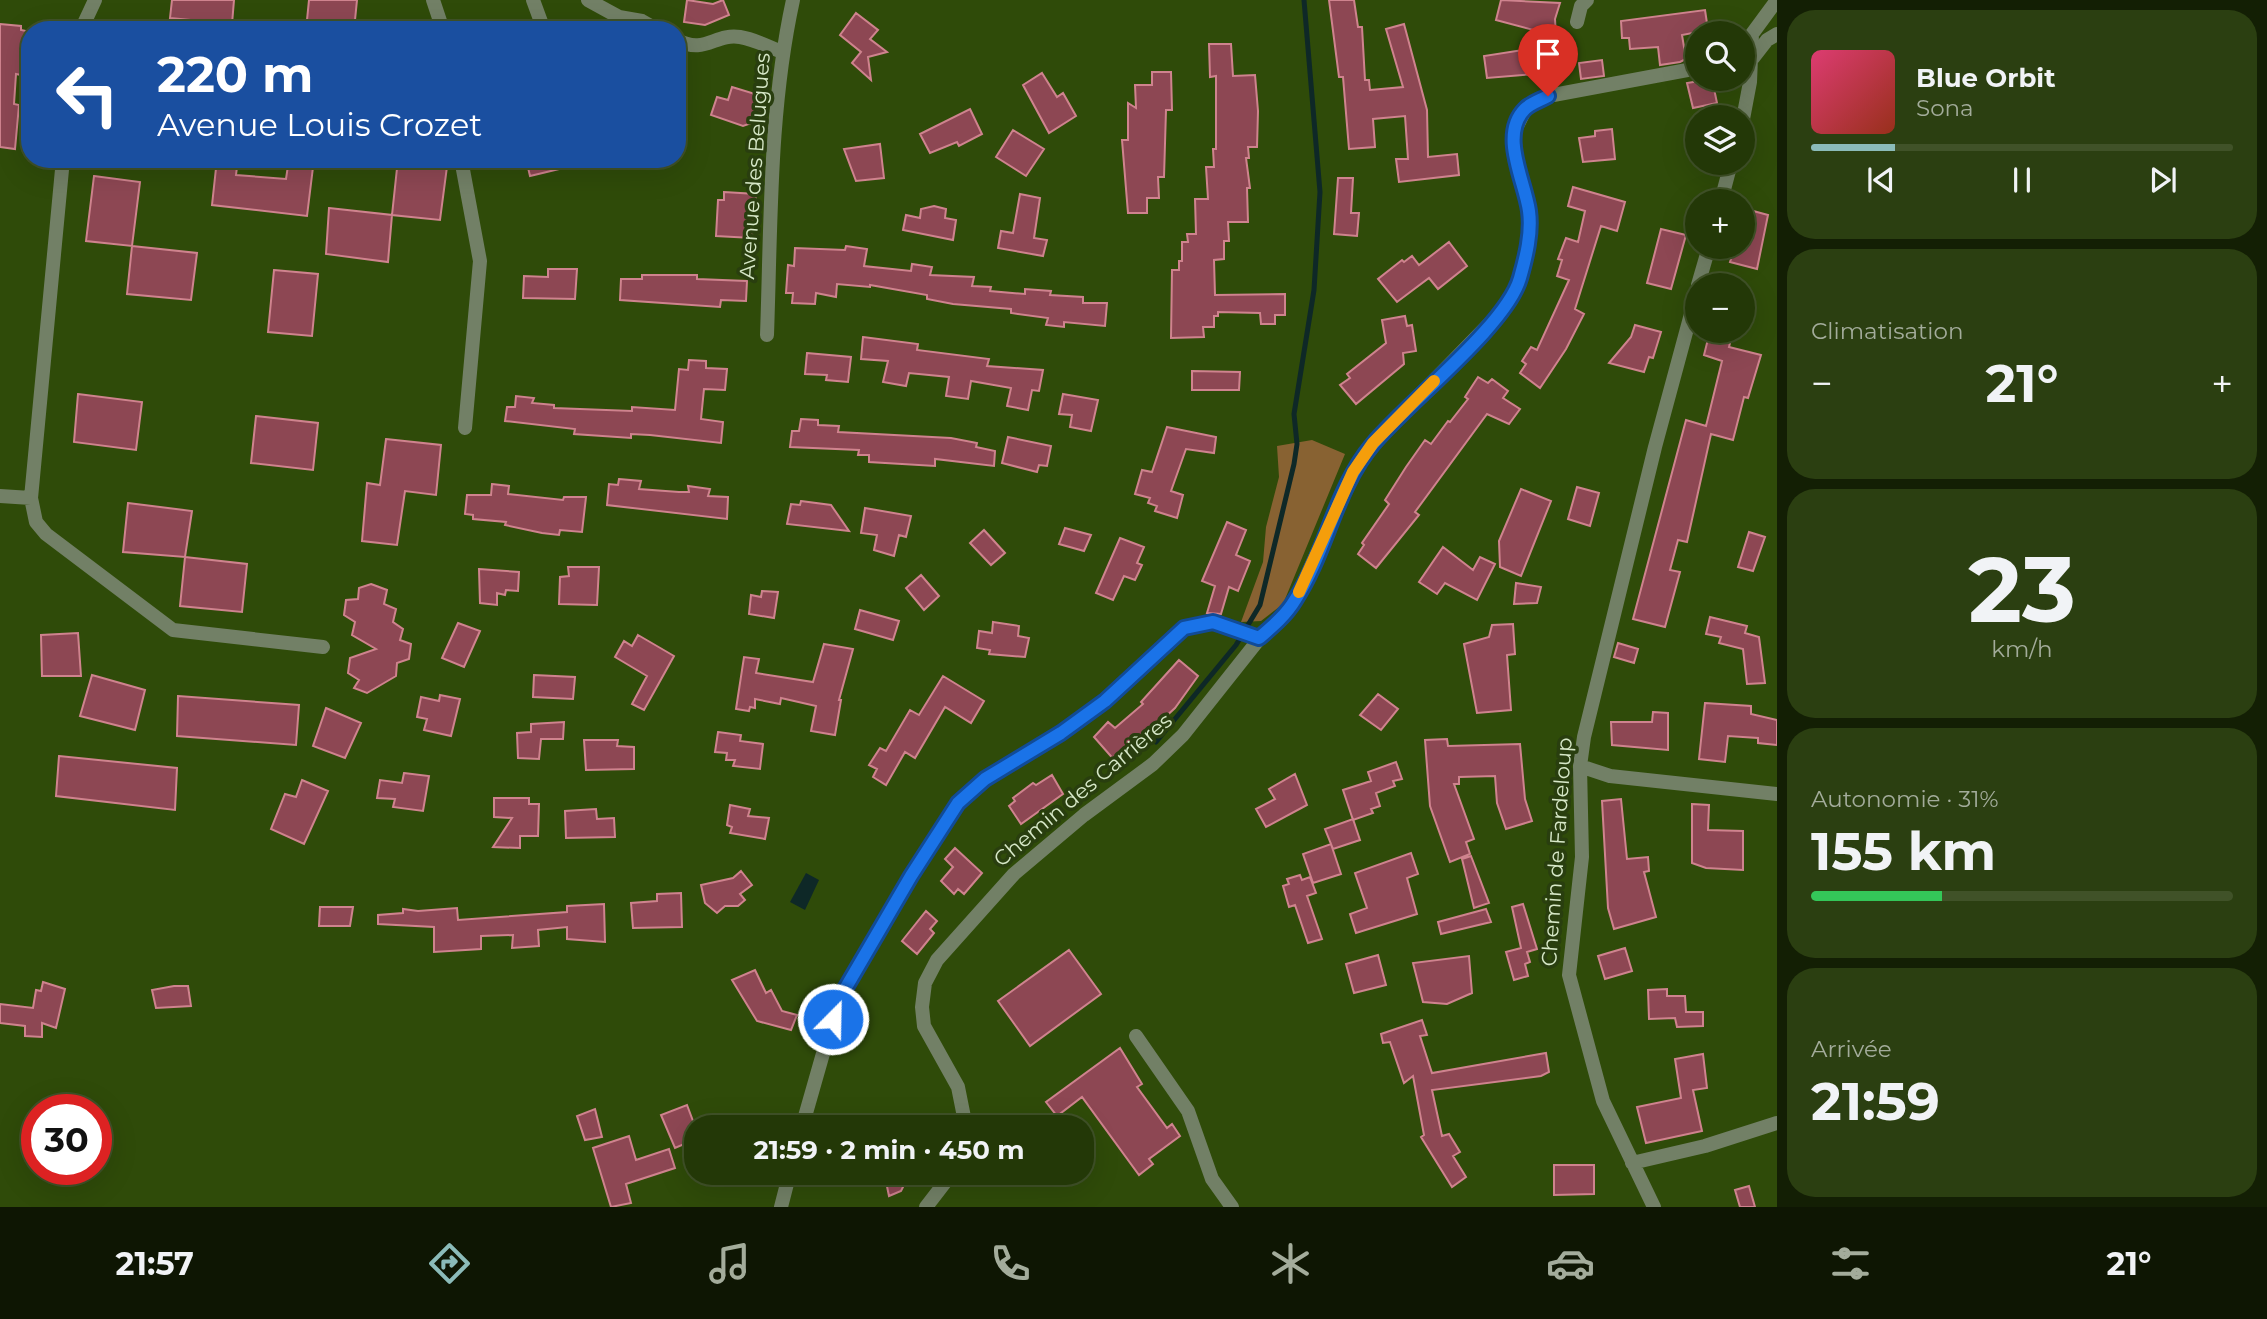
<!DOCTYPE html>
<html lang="fr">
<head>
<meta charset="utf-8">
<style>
  body { margin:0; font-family:Montserrat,sans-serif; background:#2b3f11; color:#f1f3f6; height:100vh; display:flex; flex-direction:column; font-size:26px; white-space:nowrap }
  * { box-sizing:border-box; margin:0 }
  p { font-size:23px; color:#a3ac9b }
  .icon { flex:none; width:38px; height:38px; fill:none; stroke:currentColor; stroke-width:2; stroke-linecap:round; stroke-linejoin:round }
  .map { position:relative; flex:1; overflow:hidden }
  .sheet { display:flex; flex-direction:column; gap:10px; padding:10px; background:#131f04; width:490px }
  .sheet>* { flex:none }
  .guide { position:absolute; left:21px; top:21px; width:665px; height:147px; border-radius:28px; box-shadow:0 7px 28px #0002,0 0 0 2px #405228; background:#1a4fa0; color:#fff; overflow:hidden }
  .tools { position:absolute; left:1685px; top:21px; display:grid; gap:14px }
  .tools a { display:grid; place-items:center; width:70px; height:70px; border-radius:50%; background:#233807; box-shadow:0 7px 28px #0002,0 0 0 2px #405228; font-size:35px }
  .speed { position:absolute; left:21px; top:1094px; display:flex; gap:14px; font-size:35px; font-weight:700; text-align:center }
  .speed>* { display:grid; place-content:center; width:91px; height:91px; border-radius:50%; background:#233807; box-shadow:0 7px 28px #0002,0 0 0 2px #405228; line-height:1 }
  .speed .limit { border:10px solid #d22; background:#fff; color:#111 }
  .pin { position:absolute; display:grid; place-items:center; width:60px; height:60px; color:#fff; margin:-72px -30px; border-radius:50% 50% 50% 0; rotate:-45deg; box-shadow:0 0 7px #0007 }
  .pin .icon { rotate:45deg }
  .me { position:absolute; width:77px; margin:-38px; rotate:23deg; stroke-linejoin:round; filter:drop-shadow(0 0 5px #0008) }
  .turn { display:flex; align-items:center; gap:24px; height:147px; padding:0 21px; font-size:32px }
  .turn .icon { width:91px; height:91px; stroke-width:2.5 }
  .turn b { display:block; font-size:49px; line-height:60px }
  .big { font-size:52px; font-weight:700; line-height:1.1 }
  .sheet .widget { flex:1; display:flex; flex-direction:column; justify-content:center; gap:10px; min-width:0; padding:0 24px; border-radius:28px; background:#2b3f11 }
  .sheet .dial { align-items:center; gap:0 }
  .dial b { font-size:91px; line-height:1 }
  .song { display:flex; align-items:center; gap:21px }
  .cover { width:84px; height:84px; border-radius:10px; background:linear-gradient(135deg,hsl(340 70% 55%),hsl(10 70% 35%)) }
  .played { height:7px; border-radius:4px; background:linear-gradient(90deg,#8bbbb9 20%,#405228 20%) }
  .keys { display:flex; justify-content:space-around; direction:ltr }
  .heat { display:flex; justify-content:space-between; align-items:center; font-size:38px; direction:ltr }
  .charge { height:10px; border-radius:5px; background:linear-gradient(90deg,#34c759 31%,#405228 0) }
  .trip { position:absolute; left:684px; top:1115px; width:410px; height:70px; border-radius:28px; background:#233807; box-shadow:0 7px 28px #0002,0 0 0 2px #405228; font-weight:700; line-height:70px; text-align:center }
  .tab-bar { display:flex; height:112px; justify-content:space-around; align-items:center; background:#0e1603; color:#a3ac9b }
  .tab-bar .icon { width:49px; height:49px }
  .tab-bar .on { color:#8bbbb9 }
  .tab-bar b { font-size:32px; color:#f1f3f6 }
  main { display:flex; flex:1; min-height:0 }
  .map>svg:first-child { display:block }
  .forest { fill:#886232 }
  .water { fill:#0e2827 }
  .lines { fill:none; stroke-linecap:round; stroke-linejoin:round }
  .stream { stroke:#0e2827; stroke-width:5 }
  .building { fill:#8d4753; stroke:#cf838e; stroke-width:2 }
  .minor { stroke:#728066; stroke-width:14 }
  .route-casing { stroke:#114b97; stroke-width:18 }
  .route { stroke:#1a73e8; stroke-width:12 }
  .slow { stroke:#f59e0b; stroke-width:12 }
  .labels { text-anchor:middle; stroke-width:7; stroke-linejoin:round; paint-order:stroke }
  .street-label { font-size:21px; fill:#d7e8c8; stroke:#293e0f }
</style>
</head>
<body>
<main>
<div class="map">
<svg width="1777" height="1207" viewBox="0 0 1777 1207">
  <rect width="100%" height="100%" fill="#2f4b09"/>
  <!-- forest -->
  <path class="forest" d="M1312,440L1345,454L1283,604L1261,621L1241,622L1263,562L1266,527L1279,477L1277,446Z"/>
  <!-- water -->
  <path class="water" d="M806,873L819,880L805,910L790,902Z"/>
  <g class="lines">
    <!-- stream -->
    <path class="stream" d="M1156,742L1236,645L1260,605L1294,464L1297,444L1294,414L1314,290L1320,192L1304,0"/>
  </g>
  <!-- building -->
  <path class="building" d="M172,0H234L232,24L170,18Z
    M309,0H357L354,30H306Z
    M687,0L713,4L723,0L729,15L705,25L684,22Z
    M1329,0H1354L1358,27H1362L1365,80H1369L1370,90L1403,87L1386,29L1404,24L1427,110L1428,157L1457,154L1459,175L1399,182L1396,159H1408L1405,116L1373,119L1375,147L1349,149L1343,77H1339Z
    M1501,0L1560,3L1555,19L1556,36L1496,20Z
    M1705,10L1708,30L1682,35L1686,59L1680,62L1660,65L1658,47L1630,49L1629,38H1622L1621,21Z
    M856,13L878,30L870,39L887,52L868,57L871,80L852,63L861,52L840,35Z
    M0,24L21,26V30L26,31L21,75L16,74L14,104L19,105L15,149L0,147Z
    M1209,44H1231L1233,76L1255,75L1258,111L1257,147H1248L1249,158H1246L1250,188H1247L1248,222H1228L1229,241H1224V259L1214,260L1215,295L1285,294V315H1275V324H1261L1260,313L1218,312V316H1214V327H1203L1204,337L1171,338L1172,270H1179V261H1182V242H1188L1187,234H1196L1195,199H1208L1206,167H1214L1213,149H1216V76L1210,77Z
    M1529,49L1534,74L1487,78L1484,56Z
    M1602,60L1604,76L1581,79L1579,63Z
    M1152,72H1171L1172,110H1166L1164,177H1158L1159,198H1147V213H1128L1122,140H1128V103L1136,108L1135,85H1152Z
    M1042,73L1057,97L1063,93L1076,116L1049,133L1023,85Z
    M1712,79L1717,103L1693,108L1687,83Z
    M732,87L768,98L766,118L743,126L711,115L717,97L728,100Z
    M970,109L982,134L959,146L957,142L930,153L920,134Z
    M1612,129L1615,159L1583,162L1579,138L1595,136V131Z
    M1013,130L1044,149L1026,176L996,157Z
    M880,144L884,178L856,181L844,149Z
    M217,159H238L236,175L286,179L289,159H314L307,216L212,205Z
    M398,159H448L440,220L392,215Z
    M526,159H575L576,165L530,176Z
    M94,176L140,182L132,246L86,241Z
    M1338,178H1353L1351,213H1359L1357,236L1334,234Z
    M1573,187L1625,202L1617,231L1601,226L1575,309L1584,314L1566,349L1540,388L1520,373L1526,364L1522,361L1531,347L1537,350L1569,280L1557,276L1562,260L1558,259L1566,238L1578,242L1585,211L1568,206Z
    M724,192L756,194L752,238L716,236L718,200H724Z
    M1020,194L1040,198L1034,238L1047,240L1043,256L998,248L1001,231L1013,233Z
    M934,206L946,209L945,218L956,220L953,240L903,230L906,215L920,218L921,209Z
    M329,208L392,215L388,262L326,254Z
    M1746,209L1768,215L1757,269L1730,262L1735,247H1743Z
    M1661,229L1686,235L1671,289L1647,283Z
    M1449,242L1467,266L1438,289L1429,278L1397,302L1378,279L1402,260L1404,262L1412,256L1419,265Z
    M132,246L197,253L191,300L127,294Z
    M846,246L867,249L864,266L911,271L912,264L932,267L930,275L974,277L972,286L991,287L990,291L1025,294V289L1051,291L1050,295L1083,297V303H1107L1105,326L1064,322V327L1046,325L1048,318L1011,313V309L953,304L927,299V295L870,285V287L837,284L836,297L816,293L815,304L792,303L793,293H786L788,265L794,266L795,248L845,250Z
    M548,269H577L575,299L523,298L524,276L548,277Z
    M274,270L318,274L312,336L268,332Z
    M642,275H697V279L747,281L746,301L721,300L720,307L620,300L621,279H642Z
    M1405,316L1407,326L1412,325L1416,351L1403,353L1404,364L1356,404L1340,385L1350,378L1347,374L1386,343L1382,320Z
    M1635,325L1661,332L1653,358L1649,357L1644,372L1609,363L1631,337Z
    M1710,331H1733L1729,347L1761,355L1748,398L1744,397L1733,440L1711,434L1687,542L1678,540L1670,570L1680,572L1665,627L1633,619L1686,420L1706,426L1722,361L1704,355Z
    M863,337L918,344L917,350L989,359L987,366L1043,370L1039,391L1032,390L1028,410L1007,406L1011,388L971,381L968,399L946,396L949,377L909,373L906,386L883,382L888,361L861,359Z
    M807,353L851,357L848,382L826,380L827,375L805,374Z
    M689,360L706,361V368L727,369L725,390L704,389L701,419L723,422L721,443L650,435L631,434V438L574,434L575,429L505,421L507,407H515L516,396L534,398L532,403L554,405V408L632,411V407L675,410L679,369L688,370Z
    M1192,371L1240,372L1239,390H1192Z
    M1478,377L1488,383L1492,379L1508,391L1503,398L1520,409L1509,424L1487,414L1415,512L1419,515L1376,568L1358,554L1364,545L1362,543L1389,504L1385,500L1406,467L1425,440L1431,444L1448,421L1450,422L1468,399L1465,397Z
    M78,394L142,402L136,450L74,442Z
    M1063,394L1098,400L1091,431L1070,427L1072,415L1059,414Z
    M256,416L318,423L313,470L251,463Z
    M801,419L818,420V425L839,426L838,432L951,438L977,443L976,447L995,451L994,466L935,459V466L869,462V455H858L859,450L790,447L792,431H799Z
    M1167,427L1216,437L1214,453L1186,449L1171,491L1183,495L1177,518L1155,511L1157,506L1148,503L1150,498L1135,494L1142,470L1152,472Z
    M1008,437L1051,446L1047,466L1039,465L1037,472L1002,463Z
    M386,439L441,445L436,495L405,491L397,545L362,541L367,483L380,485Z
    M619,479L641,481L639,489L679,492H689L688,486L710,489L708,496L728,497L727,519L607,505L609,484L618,485Z
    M492,484L509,486L508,494L563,500L564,497H586L582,532L560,530L559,535L542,533L505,525L506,522L473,519V515L465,514L467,495H491Z
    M1577,487L1599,493L1590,526L1568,519Z
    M1521,489L1551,501L1521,576L1500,567L1499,541Z
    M801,501L831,505L849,531L787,524L791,504L800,505Z
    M128,503L192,511L185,557L123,552Z
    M865,508L911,516L906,537L899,535L894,556L874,550L877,535L861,533Z
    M1227,522L1246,530L1236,555L1250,561L1238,591L1229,587L1221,614L1207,613L1215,586L1202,581Z
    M1065,528L1091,535L1084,551L1059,544Z
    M984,530L1005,553L991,565L970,543Z
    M1749,532L1765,537L1753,571L1738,567Z
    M1120,538L1144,547L1137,563L1142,565L1135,580L1124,576L1113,600L1096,593Z
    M1443,547L1473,570L1480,557L1495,564L1477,600L1445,583L1437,594L1419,582Z
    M185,557L247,564L242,612L180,606Z
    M568,567H599L597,605L559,604L560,577L569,576Z
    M479,569L519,572L518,591L506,590L505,595L497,593V605L480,603Z
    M921,575L939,596L924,610L906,588Z
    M1516,583L1541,587L1537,603L1514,604Z
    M371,584L387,590L384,604L396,609L393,622L403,629L400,640L411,644L409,659L397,663L396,676L367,693L354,688L359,680L348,673L350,658L376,649L352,635L355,622L344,615L346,600L358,599L359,588Z
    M762,591L778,592L774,618L749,614L751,595L761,597Z
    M860,610L899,621L893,640L855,629Z
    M1710,617L1747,626L1745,633L1759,637L1765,683L1747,684L1743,649L1719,643L1721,637L1706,634Z
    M993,622L1019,626L1018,636L1029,638L1025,657L989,654L990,650L977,648L979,631L992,633Z
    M458,623L480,631L464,667L442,658Z
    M1513,624L1515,654L1507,655L1511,710L1477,713L1464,644L1489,637L1492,625Z
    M78,633L81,676H42L41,635Z
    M638,635L674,656L644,710L632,704L647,676L615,657L624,641L632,646Z
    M1618,643L1638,649L1634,663L1614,657Z
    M824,644L853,649L839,700H841L835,735L811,731L816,706L781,698L780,704L755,699V708L750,707L749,711L736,709L744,657L759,659L756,673L813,682Z
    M1179,660L1198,676L1175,708L1116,762L1094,737L1108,722L1115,728L1143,704L1141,702Z
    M92,675L145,690L135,730L80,716Z
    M534,675L575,677L573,699L533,697Z
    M943,676L984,701L971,723L945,707L915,758L905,752L886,785L873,777L877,769L869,765L880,748L886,751L910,710L919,715Z
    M1378,694L1398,709L1381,730L1360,715Z
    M440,695L460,699L451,736L424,730L427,719L417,717L421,697L439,701Z
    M178,696L299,705L296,745L177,736Z
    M1705,703L1751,706V714L1777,720V745L1758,743V738L1728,736L1725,762L1699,759Z
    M326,708L361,723L345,758L313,746Z
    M1653,712L1668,713V750L1612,745L1611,722H1652Z
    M564,722L563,739H541L539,759L518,758L517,733L531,732V724Z
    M718,732L741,735L740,741L763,744L760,769L733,766L735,760H726L727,753L715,752Z
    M1447,739L1448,746L1520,744L1525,799L1532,821L1506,829L1497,803L1495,776L1459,777V784H1454L1474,839L1466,842L1470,854L1450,862L1430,806L1425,740Z
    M584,740H618L617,746L634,747V769L586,770Z
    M59,756L177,768L175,810L56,796Z
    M1396,762L1402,779L1393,781L1395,786L1376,793L1380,806L1371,809L1373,813L1353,820L1343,790L1371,781L1368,772Z
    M404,773L429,776L423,811L393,807L395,799L377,798L380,780L402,783Z
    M1295,774L1307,805L1266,827L1256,809L1275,799L1269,789Z
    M1052,775L1063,794L1021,824L1009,806L1015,801L1013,798L1033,783L1036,785Z
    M302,780L328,791L304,844L271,829L285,794L296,797Z
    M494,798H529V804H539L538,836H520V848L493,847L512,818L494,817Z
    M1621,799L1627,859L1648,857L1649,871L1644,872L1656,917L1614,929L1608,908L1602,801Z
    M1692,804L1709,805L1708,830L1743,831V870L1706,868L1692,863Z
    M730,805L750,809L748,816L769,818L765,839L730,833L732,827L727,825Z
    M596,809L597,819L614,818L615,837L566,838L565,811Z
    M1353,819L1360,840L1333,849L1325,829Z
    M1331,844L1341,874L1313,883L1303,854Z
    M955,848L982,873L964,894L958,889L954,894L941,881L953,867L945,859Z
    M1411,853L1418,874L1407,878L1417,914L1356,933L1350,914L1367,908L1355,873Z
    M1471,856L1489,903L1474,908L1462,859Z
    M741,871L752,885L740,894L745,900L738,906H725L717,913L705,903L701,885L733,878Z
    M1300,875L1302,880L1310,877L1316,893L1307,896L1322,939L1308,943L1295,905L1289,907L1283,886L1289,884L1287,879Z
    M681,893L682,927L633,928L631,903L657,901V894Z
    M604,904L605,942L567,939V927L538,930L539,946L512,948L513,935L481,936V949L434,952V927L378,924V915L403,913V909L418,911L457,908L458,920L567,912V906Z
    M1523,904L1537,949L1527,952L1530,962L1525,964L1528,976L1514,980L1506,952L1521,948L1512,907Z
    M320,907H353L350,926H319Z
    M1486,909L1491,922L1441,934L1438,922Z
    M926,911L937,921L930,929L934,933L917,954L902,941Z
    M1625,948L1632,971L1605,979L1598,956Z
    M1069,950L1101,994L1030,1046L998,1001Z
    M1378,955L1386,985L1354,993L1346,964Z
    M1469,956L1472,993L1447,1004L1423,1002L1413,963Z
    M755,970L766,993L771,990L782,1011L797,1015L791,1030L757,1021L732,980Z
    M43,982L65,989L56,1028L42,1023V1037L25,1036V1026L0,1023V1004L33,1008L36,990L41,991Z
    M174,986H188L191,1006L156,1008L152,990Z
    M1667,989V996H1685L1686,1012H1703V1026L1677,1027L1675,1018L1649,1019L1648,990Z
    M1422,1020L1427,1035L1420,1036L1432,1073L1546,1053L1549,1072L1541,1076L1432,1090L1442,1136L1449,1134L1460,1152L1453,1156L1466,1177L1452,1187L1421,1137L1424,1135L1413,1076L1404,1083L1390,1042L1383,1043L1381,1034Z
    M1120,1048L1142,1084L1137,1087L1167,1128L1172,1124L1180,1136L1149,1159L1153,1164L1139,1175L1082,1097L1057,1116L1046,1102Z
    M1703,1054L1707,1088L1693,1090L1702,1131L1646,1143L1637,1107L1681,1098L1675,1059Z
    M687,1105L696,1129V1139L675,1148L661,1115Z
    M595,1109L602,1137L585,1140L577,1116Z
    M629,1136L636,1160L669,1149L675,1168L626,1184L631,1203L611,1207L593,1148Z
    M1554,1165H1594V1194L1554,1195Z
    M884,1172H902L907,1179L901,1191L889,1196Z
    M1749,1186L1755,1207H1740L1735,1190Z"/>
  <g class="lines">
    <!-- minor -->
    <path class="minor" d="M433,0L443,30
      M533,0L544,30
      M588,0L619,17L642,21L658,30
      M1577,22L1581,6L1587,0
      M81,30L95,0
      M677,40C705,55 715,33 740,37C754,39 769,47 782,52
      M1753,58L1767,40L1777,34
      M1743,119L1750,82L1752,34L1777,0
      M63,159L31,498L36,522L46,534L173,630L323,647
      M461,159L480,261L465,428
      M1721,201L1731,163
      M1698,285L1709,247
      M767,335C771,223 769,110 793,0
      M0,496L31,498
      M1580,766L1610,776L1777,794
      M1136,1036L1188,1111L1212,1179L1232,1207
      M802,1127L838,1001L911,876L958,803L985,779L1061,733L1105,701L1184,628L1213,622L1260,638
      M966,1127L958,1087L924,1026L922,1007L925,983L937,960L1014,874L1084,815L1153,764L1183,735L1260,638L1282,618L1297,598L1353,472L1373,443L1498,315L1518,286L1527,254L1529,212L1515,155V130L1526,108L1548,96L1698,68
      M1632,1163L1705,1146L1777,1123
      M781,1207L790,1172
      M926,1207L953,1172
      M1654,1207L1603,1101L1569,975L1582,857L1580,766L1584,737L1655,447L1698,288"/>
  </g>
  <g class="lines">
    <!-- route casing -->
    <g class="route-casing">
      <path id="route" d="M833,1019L838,1001L911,876L958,803L985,779L1061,733L1105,701L1184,628L1213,622L1259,638C1273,626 1286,615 1295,600C1327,551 1335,489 1373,444C1407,403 1507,325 1520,278C1526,257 1532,233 1529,211C1525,181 1499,135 1525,109C1531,103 1541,100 1548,96"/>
    </g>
    <!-- route -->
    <use href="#route" class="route"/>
    <!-- slow -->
    <path class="slow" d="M1299,592L1353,472L1373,443L1434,381"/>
  </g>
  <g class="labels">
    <!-- street labels -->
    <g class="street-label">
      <text transform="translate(755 166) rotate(-86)" y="7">Avenue des Belugues</text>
      <text transform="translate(1083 790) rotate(-40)" y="7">Chemin des Carrières</text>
      <text transform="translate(1557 852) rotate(-86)" y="7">Chemin de Fardeloup</text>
    </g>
  </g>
</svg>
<div class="tools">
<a><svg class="icon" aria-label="search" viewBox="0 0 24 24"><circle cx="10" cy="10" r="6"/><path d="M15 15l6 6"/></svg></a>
<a><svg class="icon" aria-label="layers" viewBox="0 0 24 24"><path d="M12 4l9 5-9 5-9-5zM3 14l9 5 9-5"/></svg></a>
<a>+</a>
<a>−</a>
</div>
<div class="speed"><div class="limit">30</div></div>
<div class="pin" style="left:1548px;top:96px;background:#d93025"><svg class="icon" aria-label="arrive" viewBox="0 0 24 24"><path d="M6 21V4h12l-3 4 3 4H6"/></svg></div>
<svg class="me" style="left:833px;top:1019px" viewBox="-20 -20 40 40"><circle r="17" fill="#1a73e8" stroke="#fff" stroke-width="3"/><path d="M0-11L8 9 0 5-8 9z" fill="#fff"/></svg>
<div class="trip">21:59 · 2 min · 450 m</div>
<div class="guide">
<div class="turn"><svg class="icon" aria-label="left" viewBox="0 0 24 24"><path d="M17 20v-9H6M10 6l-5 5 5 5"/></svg><div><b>220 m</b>Avenue Louis Crozet</div></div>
</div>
</div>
<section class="sheet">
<div class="widget">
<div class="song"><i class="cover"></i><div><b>Blue Orbit</b><p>Sona</p></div></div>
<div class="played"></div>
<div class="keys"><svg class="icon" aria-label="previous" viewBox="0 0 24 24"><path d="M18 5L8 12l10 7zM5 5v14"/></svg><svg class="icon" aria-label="pause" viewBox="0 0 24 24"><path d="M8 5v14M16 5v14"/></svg><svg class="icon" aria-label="next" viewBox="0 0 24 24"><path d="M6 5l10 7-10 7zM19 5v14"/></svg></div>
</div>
<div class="widget"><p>Climatisation</p>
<div class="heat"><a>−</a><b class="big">21°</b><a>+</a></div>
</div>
<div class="widget dial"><b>23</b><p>km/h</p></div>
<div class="widget"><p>Autonomie · 31%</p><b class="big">155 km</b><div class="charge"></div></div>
<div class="widget"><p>Arrivée</p><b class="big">21:59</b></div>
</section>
</main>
<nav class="tab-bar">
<b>21:57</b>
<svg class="icon on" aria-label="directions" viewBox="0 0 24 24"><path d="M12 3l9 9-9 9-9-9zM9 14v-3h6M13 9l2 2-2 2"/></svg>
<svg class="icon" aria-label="music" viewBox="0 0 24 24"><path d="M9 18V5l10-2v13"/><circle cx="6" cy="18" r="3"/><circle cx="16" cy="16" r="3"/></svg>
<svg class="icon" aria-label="phone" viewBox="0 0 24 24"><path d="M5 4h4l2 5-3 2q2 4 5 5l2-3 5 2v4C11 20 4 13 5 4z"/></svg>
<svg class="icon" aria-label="climate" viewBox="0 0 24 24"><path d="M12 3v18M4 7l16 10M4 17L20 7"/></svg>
<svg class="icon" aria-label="car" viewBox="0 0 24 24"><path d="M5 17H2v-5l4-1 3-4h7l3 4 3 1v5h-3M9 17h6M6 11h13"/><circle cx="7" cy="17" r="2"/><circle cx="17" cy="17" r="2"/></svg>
<svg class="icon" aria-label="filters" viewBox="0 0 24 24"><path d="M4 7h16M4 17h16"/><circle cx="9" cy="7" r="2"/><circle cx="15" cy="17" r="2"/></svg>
<b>21°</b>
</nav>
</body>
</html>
